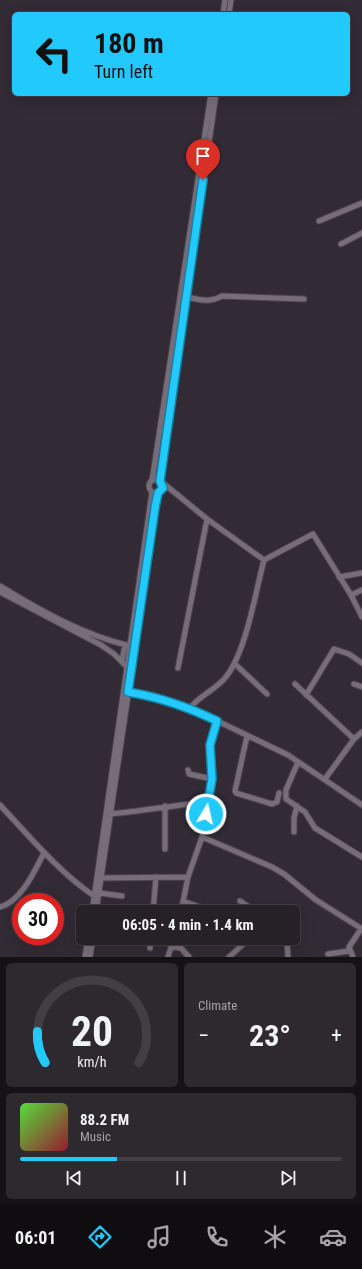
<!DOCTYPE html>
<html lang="en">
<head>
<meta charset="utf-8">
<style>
  body { margin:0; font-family:"Roboto Condensed",sans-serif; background:#2e282f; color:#f1f3f6; height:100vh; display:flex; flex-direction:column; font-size:15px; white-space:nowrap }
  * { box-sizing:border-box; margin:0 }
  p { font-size:13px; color:#a4a3a7 }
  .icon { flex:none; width:22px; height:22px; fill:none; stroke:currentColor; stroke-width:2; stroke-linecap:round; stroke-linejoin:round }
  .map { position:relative; height:957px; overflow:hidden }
  .side { display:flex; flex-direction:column; gap:6px; padding:6px; background:#151215; flex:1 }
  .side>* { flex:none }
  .banner { position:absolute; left:12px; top:12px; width:338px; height:84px; border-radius:6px; box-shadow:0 4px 16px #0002,0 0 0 1px #423e44; background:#22c9fd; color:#111; overflow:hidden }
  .speed { position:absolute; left:12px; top:893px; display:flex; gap:8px; font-size:20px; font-weight:700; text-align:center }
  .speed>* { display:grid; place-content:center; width:52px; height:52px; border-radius:50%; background:#262027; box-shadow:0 4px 16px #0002,0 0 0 1px #423e44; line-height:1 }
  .speed .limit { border:6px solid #d22; background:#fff; color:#111 }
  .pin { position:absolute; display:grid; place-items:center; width:34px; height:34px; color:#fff; margin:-41px -17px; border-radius:50% 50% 50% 0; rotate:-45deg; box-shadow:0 0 4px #0007 }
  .pin .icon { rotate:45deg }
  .me { position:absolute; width:44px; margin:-22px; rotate:9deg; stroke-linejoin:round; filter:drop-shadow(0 0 3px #0008) }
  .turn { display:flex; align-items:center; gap:14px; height:84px; padding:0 16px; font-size:18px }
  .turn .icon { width:52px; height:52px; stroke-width:2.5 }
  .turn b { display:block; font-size:28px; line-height:34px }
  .big { font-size:30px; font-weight:700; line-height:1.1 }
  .side .tile { flex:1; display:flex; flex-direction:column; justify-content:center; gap:6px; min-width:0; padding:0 14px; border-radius:6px; background:#2e282f }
  .side .dial { align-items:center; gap:0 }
  .dial svg { height:104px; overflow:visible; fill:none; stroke:#423e44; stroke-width:7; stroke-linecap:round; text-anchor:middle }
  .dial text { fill:#f1f3f6; stroke:none }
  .song { display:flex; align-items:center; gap:12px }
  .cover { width:48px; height:48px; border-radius:6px; background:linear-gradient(135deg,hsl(110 70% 55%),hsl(350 70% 35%)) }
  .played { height:4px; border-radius:2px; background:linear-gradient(90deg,#22c9fd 30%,#423e44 30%) }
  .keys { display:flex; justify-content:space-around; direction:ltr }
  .heat { display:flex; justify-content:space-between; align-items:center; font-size:22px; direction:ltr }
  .side .tiles { flex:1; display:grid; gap:6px; grid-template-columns:1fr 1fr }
  .tile:last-child { grid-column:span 2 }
  .trip { position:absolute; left:76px; top:905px; width:224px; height:40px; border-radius:6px; background:#262027; box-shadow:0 4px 16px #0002,0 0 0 1px #423e44; font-weight:700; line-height:40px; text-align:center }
  .dock { display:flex; height:64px; justify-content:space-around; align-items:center; background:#0f0d10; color:#a4a3a7 }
  .dock .icon { width:28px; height:28px }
  .dock .on { color:#22c9fd }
  .dock b { font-size:18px; color:#f1f3f6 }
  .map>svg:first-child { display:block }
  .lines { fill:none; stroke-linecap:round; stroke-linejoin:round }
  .minor-casing { stroke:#4d454f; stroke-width:7 }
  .minor { stroke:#776d7a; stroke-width:5 }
  .route-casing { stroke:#1683a4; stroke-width:10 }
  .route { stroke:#22c9fd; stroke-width:7 }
</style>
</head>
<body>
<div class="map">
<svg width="362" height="957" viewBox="0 0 362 957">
  <rect width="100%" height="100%" fill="#322a34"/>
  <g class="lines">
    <!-- minor casing -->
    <g class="minor-casing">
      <path id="minor" d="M223,14L225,0
        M229,14L231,0
        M319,221L362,203
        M341,244L362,233
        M187,297C201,300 209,303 222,296L304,299
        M149 486a7 7 0 1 1 14 0a7 7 0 1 1-14 0Z
        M152,481L211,94
        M160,481L216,94
        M163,483L207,519L264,560L313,534L351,595L362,590
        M339,577L362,573
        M0,586C41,611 83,635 130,646
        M0,592L101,645L114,654L127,667
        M351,595L362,617
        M122,660L125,645
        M235,664L267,694
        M178,668L207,519
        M295,684L354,739
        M354,684L362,687
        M128,692L153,696L190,708L209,717L288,755L362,805
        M306,695L334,649L349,654L362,663
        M190,708C199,696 215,690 225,678C246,653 255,594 264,560
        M247,736L235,791L236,793L272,804L277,802L279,793
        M298,762L286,790V799L305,812L315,828L362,857
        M188,770L189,774L212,779
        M325,779L354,739L362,732
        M0,805C30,837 58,871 94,896
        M165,806V849
        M110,814C143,811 175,805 208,802
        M294,832V818L297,806
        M202,837L272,867L284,874L316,900L362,929
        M101,878L188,877
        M99,893L122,896
        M183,901L214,912
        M240,901L257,912
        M0,907C21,902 35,870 44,853
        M92,912L152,492
        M96,912L158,493
        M153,912L156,877
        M181,912L188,877L202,837L212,779L210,745L217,721
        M287,941L288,957
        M172,947L181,948L189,957
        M150,948L151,938
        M328,954L349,951
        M85,957L88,938
        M90,957L93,938
        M168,957L174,938
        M229,957L250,938
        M353,957L349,947L361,929"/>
    </g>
    <!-- minor -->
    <use href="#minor" class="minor"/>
  </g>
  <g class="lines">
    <!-- route casing -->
    <g class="route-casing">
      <path id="route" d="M203,180L160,481L163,488L158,493L155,508L128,692C159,697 188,707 217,721L210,745L212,779L206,814"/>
    </g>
    <!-- route -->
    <use href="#route" class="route"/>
  </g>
</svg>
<div class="speed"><div class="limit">30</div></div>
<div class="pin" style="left:203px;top:180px;background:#d93025"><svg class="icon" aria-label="arrive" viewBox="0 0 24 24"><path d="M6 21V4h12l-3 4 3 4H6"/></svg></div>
<svg class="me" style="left:206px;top:814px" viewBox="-20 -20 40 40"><circle r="17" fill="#22c9fd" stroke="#fff" stroke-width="3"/><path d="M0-11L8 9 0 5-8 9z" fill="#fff"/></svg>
<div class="trip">06:05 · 4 min · 1.4 km</div>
<div class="banner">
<div class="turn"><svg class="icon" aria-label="left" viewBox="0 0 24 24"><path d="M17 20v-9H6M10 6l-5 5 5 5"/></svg><div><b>180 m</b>Turn left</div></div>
</div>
</div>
<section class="side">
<div class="tiles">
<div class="tile dial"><svg viewBox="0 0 100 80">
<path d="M14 69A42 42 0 1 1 86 69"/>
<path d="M14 69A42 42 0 0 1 8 45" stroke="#22c9fd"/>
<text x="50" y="56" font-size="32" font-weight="700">20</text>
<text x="50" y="72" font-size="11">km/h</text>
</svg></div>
<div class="tile"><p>Climate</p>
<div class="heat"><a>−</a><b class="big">23°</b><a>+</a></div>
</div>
<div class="tile">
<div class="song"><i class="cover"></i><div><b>88.2 FM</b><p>Music</p></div></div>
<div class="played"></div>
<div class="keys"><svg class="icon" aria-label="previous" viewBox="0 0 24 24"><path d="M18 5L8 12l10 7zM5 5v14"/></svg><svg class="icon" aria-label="pause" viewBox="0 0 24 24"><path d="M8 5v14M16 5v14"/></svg><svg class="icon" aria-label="next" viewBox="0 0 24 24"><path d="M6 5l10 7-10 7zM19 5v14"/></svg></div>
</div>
</div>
</section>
<nav class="dock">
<b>06:01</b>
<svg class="icon on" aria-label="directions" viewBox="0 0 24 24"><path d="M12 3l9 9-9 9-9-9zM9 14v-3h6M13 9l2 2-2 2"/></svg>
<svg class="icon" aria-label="music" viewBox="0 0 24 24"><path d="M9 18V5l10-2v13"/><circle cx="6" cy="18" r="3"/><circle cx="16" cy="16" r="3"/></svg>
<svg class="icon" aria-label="phone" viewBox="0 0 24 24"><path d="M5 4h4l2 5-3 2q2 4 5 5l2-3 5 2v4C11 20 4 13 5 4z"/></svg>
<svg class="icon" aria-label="climate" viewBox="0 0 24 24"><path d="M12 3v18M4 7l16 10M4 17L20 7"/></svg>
<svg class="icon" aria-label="car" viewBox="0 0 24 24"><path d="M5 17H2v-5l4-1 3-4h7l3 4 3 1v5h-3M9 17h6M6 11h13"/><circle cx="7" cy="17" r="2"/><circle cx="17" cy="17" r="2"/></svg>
</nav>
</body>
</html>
